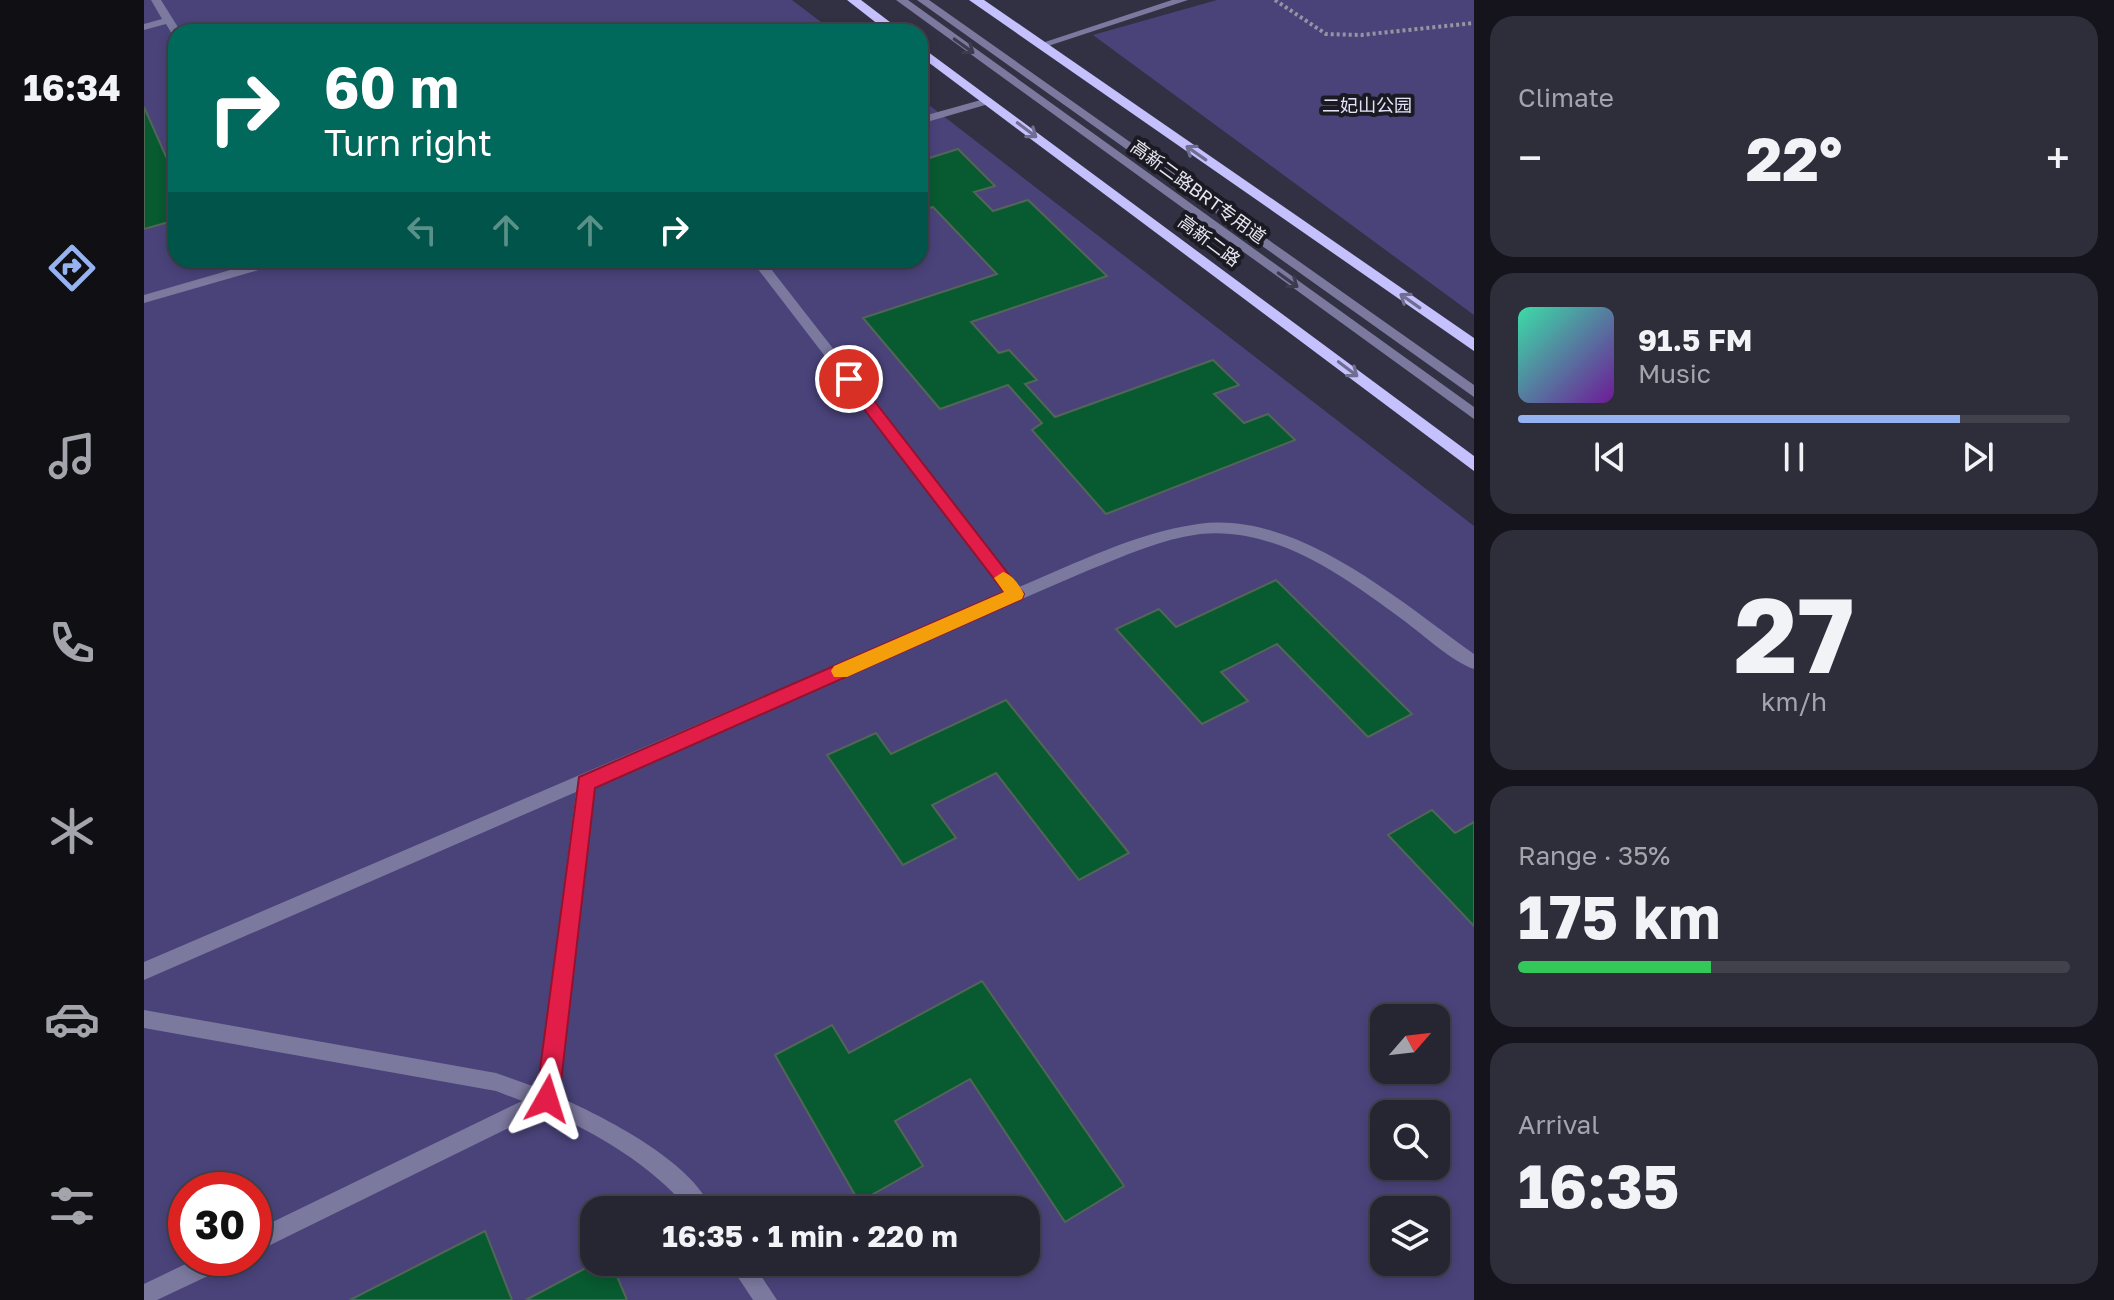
<!DOCTYPE html>
<html lang="en">
<head>
<meta charset="utf-8">
<style>
  body { margin:0; font-family:"Golos Text","Noto Sans SC",sans-serif; background:#2e2d3a; color:#f1f3f6; height:100vh; display:flex; flex-direction:column; font-size:30px; white-space:nowrap }
  * { box-sizing:border-box; margin:0 }
  p { font-size:26px; color:#a4a5ac }
  .icon { flex:none; width:44px; height:44px; fill:none; stroke:currentColor; stroke-width:2; stroke-linecap:round; stroke-linejoin:round }
  .map { position:relative; flex:1; overflow:hidden }
  .panel { display:flex; flex-direction:column; gap:16px; padding:16px; background:#15141c; width:640px }
  .panel>* { flex:none }
  .guide { position:absolute; left:24px; top:24px; width:760px; height:244px; border-radius:24px; box-shadow:0 4px 12px #0003,0 0 0 2px #42424d; background:#00695c; color:#fff; overflow:hidden }
  .needle { width:52px; rotate:62deg }
  .buttons { position:absolute; left:1226px; top:1004px; display:grid; gap:16px }
  .buttons a { display:grid; place-items:center; width:80px; height:80px; border-radius:16px; background:#262532; box-shadow:0 4px 12px #0003,0 0 0 2px #42424d; font-size:40px }
  .speed { position:absolute; left:24px; top:1172px; display:flex; gap:16px; font-size:40px; font-weight:700; text-align:center }
  .speed>* { display:grid; place-content:center; width:104px; height:104px; border-radius:50%; background:#262532; box-shadow:0 4px 12px #0003,0 0 0 2px #42424d; line-height:1 }
  .speed .limit { border:12px solid #d22; background:#fff; color:#111 }
  .pin { position:absolute; display:grid; place-items:center; width:68px; height:68px; color:#fff; margin:-34px; border:4px solid #fff; border-radius:50%; box-shadow:0 2px 8px #0007 }
  .me { position:absolute; width:88px; margin:-44px; rotate:6deg; stroke-linejoin:round; filter:drop-shadow(0 0 6px #0008) }
  .turn { display:flex; align-items:center; gap:28px; height:168px; padding:0 24px; font-size:36px }
  .turn .icon { width:104px; height:104px; stroke-width:2.5 }
  .turn b { display:block; font-size:56px; line-height:68px }
  .lanes { display:flex; align-items:center; height:76px; padding:0 24px; background:#0003; justify-content:center; gap:40px; direction:ltr }
  .lanes .off { opacity:.35 }
  .big { font-size:60px; font-weight:700; line-height:1.1 }
  .panel .card { flex:1; display:flex; flex-direction:column; justify-content:center; gap:12px; min-width:0; padding:0 28px; border-radius:24px; background:#2e2d3a }
  .panel .dial { align-items:center; gap:0 }
  .dial b { font-size:104px; line-height:1 }
  .song { display:flex; align-items:center; gap:24px }
  .cover { width:96px; height:96px; border-radius:12px; background:linear-gradient(135deg,hsl(160 70% 55%),hsl(280 70% 35%)) }
  .played { height:8px; border-radius:4px; background:linear-gradient(90deg,#95b2f1 80%,#42424d 80%) }
  .keys { display:flex; justify-content:space-around; direction:ltr }
  .heat { display:flex; justify-content:space-between; align-items:center; font-size:44px; direction:ltr }
  .charge { height:12px; border-radius:6px; background:linear-gradient(90deg,#34c759 35%,#42424d 0) }
  .trip { position:absolute; left:436px; top:1196px; width:460px; height:80px; border-radius:24px; background:#262532; box-shadow:0 4px 12px #0003,0 0 0 2px #42424d; font-weight:700; line-height:80px; text-align:center }
  main { display:flex; flex:1; min-height:0 }
  .tab-bar { display:flex; flex-direction:column; width:144px; justify-content:space-around; align-items:center; background:#0f0f14; color:#a4a5ac }
  .tab-bar .icon { width:56px; height:56px }
  .tab-bar .selected { color:#95b2f1 }
  .tab-bar b { font-size:36px; color:#f1f3f6 }
  .map>svg:first-child { display:block }
  .green { fill:#4a437a; fill-rule:evenodd }
  .building { fill:#085a30; stroke:#526657; stroke-width:2 }
  .lines { fill:none; stroke-linecap:round; stroke-linejoin:round }
  .path { stroke:#9594a3; stroke-width:4; stroke-dasharray:3 3; stroke-linecap:butt }
  .service { fill:#7c799f; fill-rule:evenodd }
  .minor { fill:#7c799f; fill-rule:evenodd }
  .primary { fill:#c5c0fe; fill-rule:evenodd }
  .oneway { stroke:#3d3b4e }
  .oneway2 { stroke:#706d90 }
  .route { fill:#e11d48; stroke:#92132f; stroke-width:2 }
  .slow { fill:#f59e0b }
  .labels { text-anchor:middle; stroke-width:8; stroke-linejoin:round; paint-order:stroke }
  .far-park-label { font-size:18px; fill:#e3e2f9; stroke:#1b1a22 }
  .far-street-label { font-size:18px; fill:#e6e5f1; stroke:#1b1a22 }
</style>
</head>
<body>
<main>
<nav class="tab-bar">
<b>16:34</b>
<svg class="icon selected" aria-label="directions" viewBox="0 0 24 24"><path d="M12 3l9 9-9 9-9-9zM9 14v-3h6M13 9l2 2-2 2"/></svg>
<svg class="icon" aria-label="music" viewBox="0 0 24 24"><path d="M9 18V5l10-2v13"/><circle cx="6" cy="18" r="3"/><circle cx="16" cy="16" r="3"/></svg>
<svg class="icon" aria-label="phone" viewBox="0 0 24 24"><path d="M5 4h4l2 5-3 2q2 4 5 5l2-3 5 2v4C11 20 4 13 5 4z"/></svg>
<svg class="icon" aria-label="climate" viewBox="0 0 24 24"><path d="M12 3v18M4 7l16 10M4 17L20 7"/></svg>
<svg class="icon" aria-label="car" viewBox="0 0 24 24"><path d="M5 17H2v-5l4-1 3-4h7l3 4 3 1v5h-3M9 17h6M6 11h13"/><circle cx="7" cy="17" r="2"/><circle cx="17" cy="17" r="2"/></svg>
<svg class="icon" aria-label="filters" viewBox="0 0 24 24"><path d="M4 7h16M4 17h16"/><circle cx="9" cy="7" r="2"/><circle cx="15" cy="17" r="2"/></svg>
</nav>
<div class="map">
<svg width="1330" height="1300" viewBox="0 0 1330 1300">
  <rect width="100%" height="100%" fill="#323143"/>
  <!-- green -->
  <path class="green" d="M0,0H648L690,32H32V260H776V98L1330,526V1300H0ZM1240,1018H1292V1070H1240ZM1240,1114H1292V1166H1240ZM42,1190H110V1258H42ZM450,1210H882V1262H450ZM1240,1210H1292V1262H1240Z
    M1073,0H1330V315L949,35Z"/>
  <!-- building -->
  <path class="building" d="M0,107L32,179V220L0,229Z
    M814,149L851,186L830,192L849,211L884,200L963,276L827,322L855,353L865,350L893,380L881,384L911,417L1069,360L1095,385L1070,394L1100,423L1124,414L1151,440L962,514L888,430L898,423L864,385L796,409L719,318L853,274L789,207L776,211V161Z
    M1132,580L1268,714L1224,737L1133,644L1077,672L1104,701L1058,724L972,629L1015,609L1032,627Z
    M862,700L985,853L935,880L852,773L788,805L812,838L759,865L683,755L732,733L747,754Z
    M1288,810L1311,833L1330,822V926L1244,835Z
    M838,981L980,1186L921,1222L826,1079L751,1121L779,1166L715,1202L631,1055L688,1025L705,1053Z
    M341,1231L368,1300H206Z
    M453,1262H467L483,1300H382Z"/>
  <g class="lines">
    <!-- path -->
    <path class="path" d="M1131,0L1182,34L1217,35L1330,23"/>
    <!-- service -->
    <path class="service" d="M7,0H17L37,32L28,34L22,24L0,30V24L18,19Z
      M752,0H764L1330,407V419Z
      M773,0H785L1330,385V397Z
      M1028,0H1044L901,47L892,45Z"/>
    <!-- minor -->
    <path class="minor" d="M844,98L848,99V103L776,124V117Z
      M121,260H141L139,263L0,303V295Z
      M607,260H620L875,587C933,563 991,533 1054,524C1153,510 1255,601 1330,654V669C1308,662 1275,631 1255,617C1198,575 1130,526 1056,534C1017,539 980,556 945,570L450,784L413,1096C460,1117 548,1161 568,1210H545C506,1164 455,1135 401,1110L110,1253V1231L378,1101L352,1091L0,1028V1010L352,1073L394,1088L432,792L0,980V962L862,592Z
      M54,1258H88L85,1266L13,1300H0V1284Z
      M584,1262H608L633,1300H609Z"/>
    <!-- primary -->
    <path class="primary" d="M703,0H717L759,32H744Z
      M825,0H840L1330,338V351Z
      M776,46L1330,456V471L776,56Z"/>
  </g>
  <!-- one-way arrows -->
  <defs><path id="oneway-shaft" d="M-6 0H5M1.5-3L5.5 0L1.5 3" fill="none" stroke-width="1.6" stroke-linecap="round" stroke-linejoin="round" transform="scale(2)"/></defs>
  <g class="oneway">
    <use href="#oneway-shaft" transform="translate(820 46) rotate(36)"/>
    <use href="#oneway-shaft" transform="translate(1144 280) rotate(36)"/>
  </g>
  <g class="oneway2">
    <use href="#oneway-shaft" transform="translate(883 130) rotate(37)"/>
    <use href="#oneway-shaft" transform="translate(1052 153) rotate(-145)"/>
    <use href="#oneway-shaft" transform="translate(1266 301) rotate(-145)"/>
    <use href="#oneway-shaft" transform="translate(1204 369) rotate(37)"/>
  </g>
  <!-- route -->
  <path class="route" d="M705,374L711,376L880,594L878,599L451,788L415,1099L411,1107L403,1110L395,1107L392,1099L435,777L860,592L700,383V376Z"/>
  <!-- slow -->
  <path class="slow" d="M859,572C869,575 876,586 880,594L878,599L703,677H690L687,671L690,666L860,592L850,578Z"/>
  <g class="labels">
    <!-- far-park labels -->
    <g class="far-park-label">
      <text x="1223" y="112">二妃山公园</text>
    </g>
    <!-- far-street labels -->
    <g class="far-street-label">
      <text transform="translate(1054 192) rotate(36)" y="6">高新二路BRT专用道</text>
      <text transform="translate(1065 241) rotate(37)" y="6">高新二路</text>
    </g>
  </g>
</svg>
<div class="buttons">
<a><svg class="needle" viewBox="-14 -14 28 28"><path d="M0-13l5 13h-10z" fill="#e53935"/><path d="M0 13l5-13h-10z" fill="#a4a5ac"/></svg></a>
<a><svg class="icon" aria-label="search" viewBox="0 0 24 24"><circle cx="10" cy="10" r="6"/><path d="M15 15l6 6"/></svg></a>
<a><svg class="icon" aria-label="layers" viewBox="0 0 24 24"><path d="M12 4l9 5-9 5-9-5zM3 14l9 5 9-5"/></svg></a>
</div>
<div class="speed"><div class="limit">30</div></div>
<div class="pin" style="left:705px;top:379px;background:#d93025"><svg class="icon" aria-label="arrive" viewBox="0 0 24 24"><path d="M6 21V4h12l-3 4 3 4H6"/></svg></div>
<svg class="me" style="left:403px;top:1099px" viewBox="-20 -20 40 40"><path d="M0-17L14 15 0 8-14 15z" fill="#e11d48" stroke="#fff" stroke-width="4"/></svg>
<div class="trip">16:35 · 1 min · 220 m</div>
<div class="guide">
<div class="turn"><svg class="icon" aria-label="right" viewBox="0 0 24 24"><path d="M7 20v-9h11M14 6l5 5-5 5"/></svg><div><b>60 m</b>Turn right</div></div>
<div class="lanes"><svg class="icon off" aria-label="left" viewBox="0 0 24 24"><path d="M17 20v-9H6M10 6l-5 5 5 5"/></svg><svg class="icon off" aria-label="ahead" viewBox="0 0 24 24"><path d="M12 20V5M6 11l6-6 6 6"/></svg><svg class="icon off" aria-label="ahead" viewBox="0 0 24 24"><path d="M12 20V5M6 11l6-6 6 6"/></svg><svg class="icon" aria-label="right" viewBox="0 0 24 24"><path d="M7 20v-9h11M14 6l5 5-5 5"/></svg></div>
</div>
</div>
<section class="panel">
<div class="card"><p>Climate</p>
<div class="heat"><a>−</a><b class="big">22°</b><a>+</a></div>
</div>
<div class="card">
<div class="song"><i class="cover"></i><div><b>91.5 FM</b><p>Music</p></div></div>
<div class="played"></div>
<div class="keys"><svg class="icon" aria-label="previous" viewBox="0 0 24 24"><path d="M18 5L8 12l10 7zM5 5v14"/></svg><svg class="icon" aria-label="pause" viewBox="0 0 24 24"><path d="M8 5v14M16 5v14"/></svg><svg class="icon" aria-label="next" viewBox="0 0 24 24"><path d="M6 5l10 7-10 7zM19 5v14"/></svg></div>
</div>
<div class="card dial"><b>27</b><p>km/h</p></div>
<div class="card"><p>Range · 35%</p><b class="big">175 km</b><div class="charge"></div></div>
<div class="card"><p>Arrival</p><b class="big">16:35</b></div>
</section>
</main>
</body>
</html>
